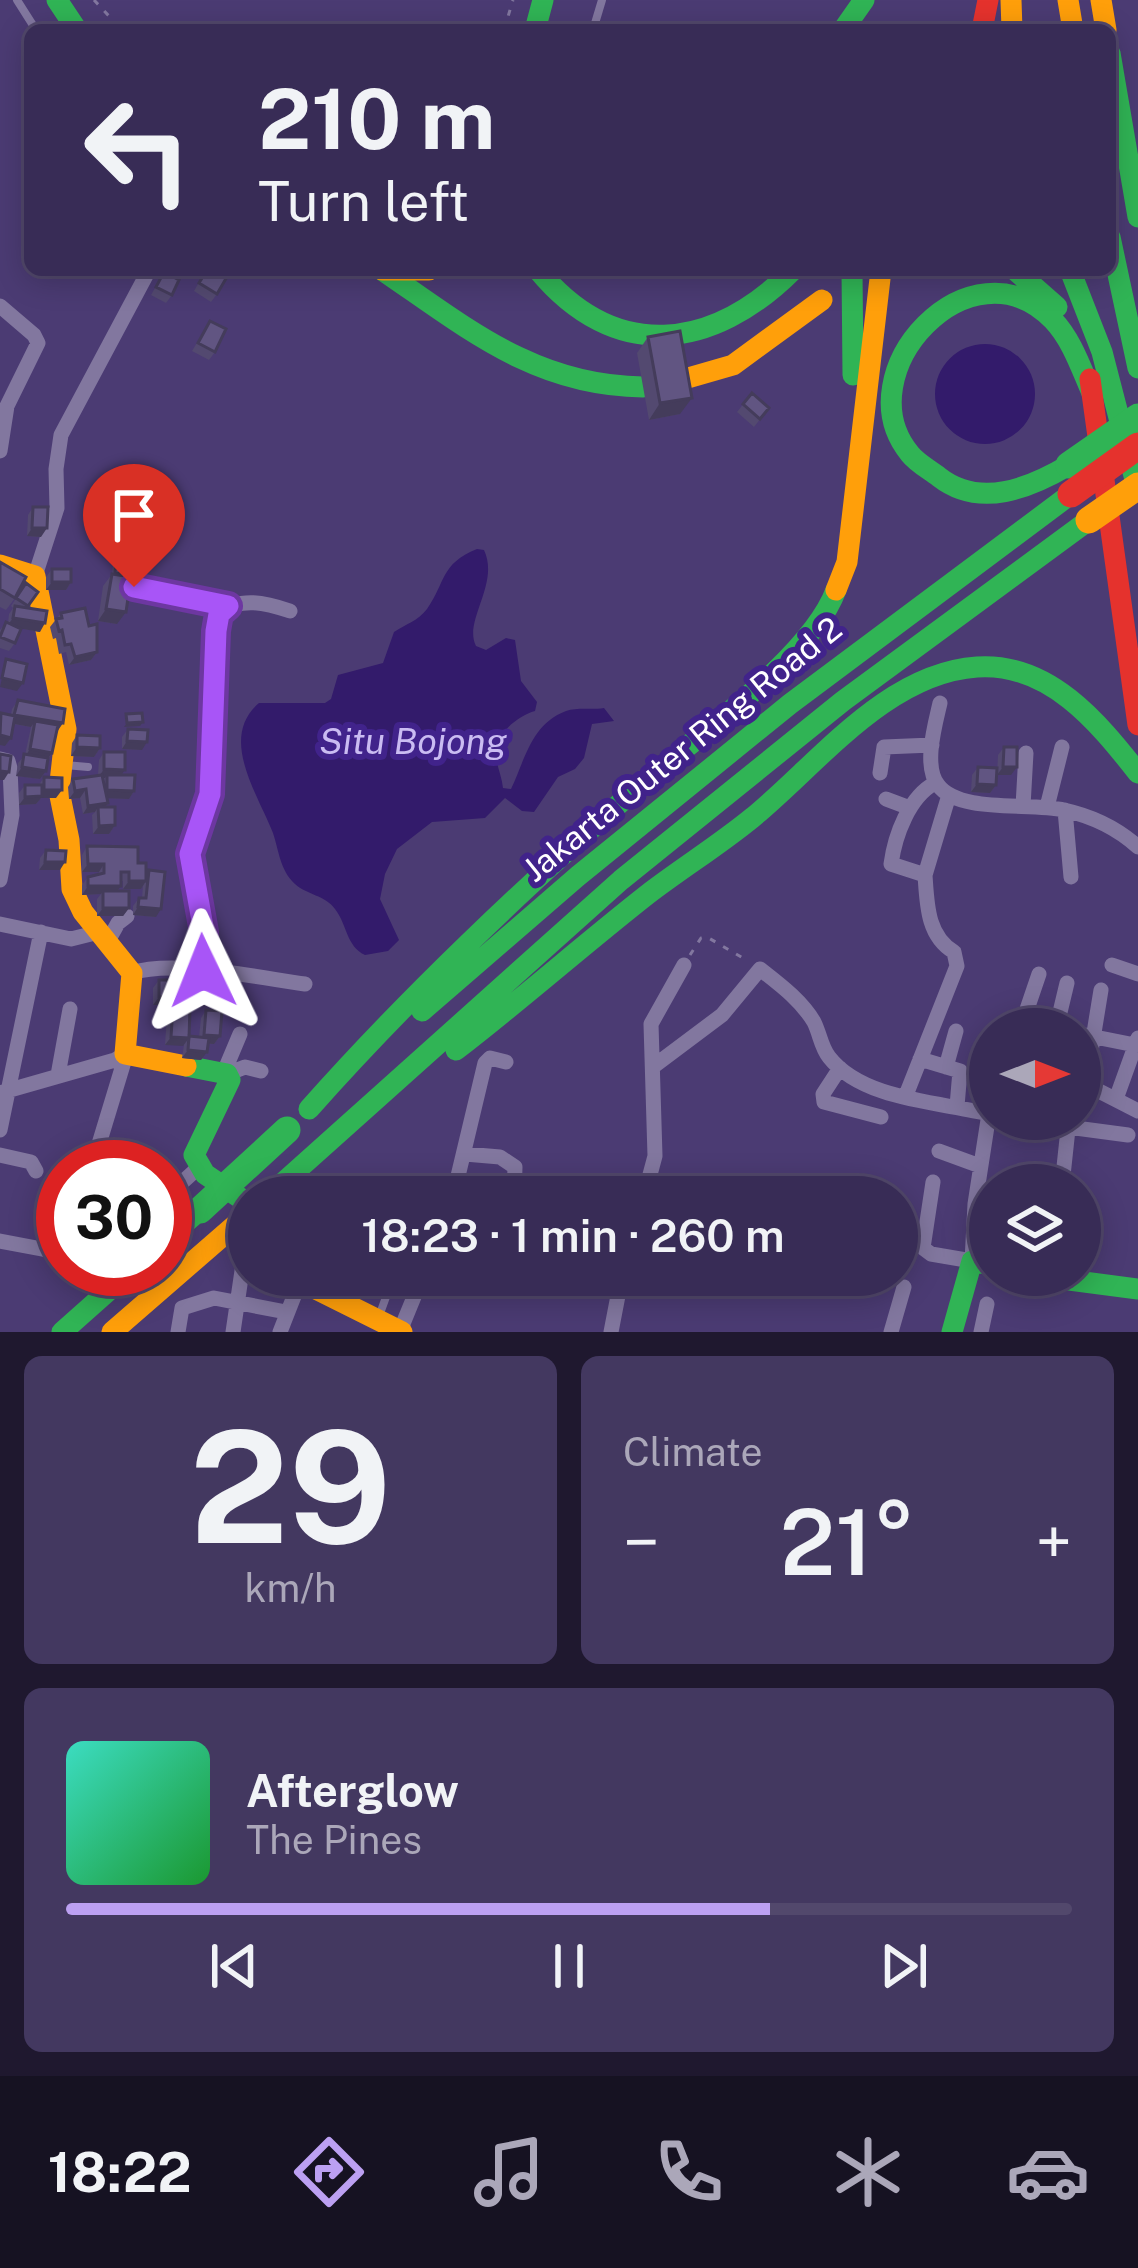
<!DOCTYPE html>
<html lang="en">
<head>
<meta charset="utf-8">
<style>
  body { margin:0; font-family:"Public Sans",sans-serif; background:#433860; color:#f1f3f6; height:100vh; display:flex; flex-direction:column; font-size:45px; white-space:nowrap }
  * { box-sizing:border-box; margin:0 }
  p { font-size:39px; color:#aba7b9 }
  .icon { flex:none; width:66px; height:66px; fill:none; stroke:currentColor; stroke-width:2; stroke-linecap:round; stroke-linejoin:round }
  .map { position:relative; height:1332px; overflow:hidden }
  .details { display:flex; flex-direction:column; gap:24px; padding:24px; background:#1f182f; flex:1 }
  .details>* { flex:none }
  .guide { position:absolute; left:24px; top:24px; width:1092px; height:252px; border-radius:18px; box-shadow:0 6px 30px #0003,0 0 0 3px #52486c; background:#382c56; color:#f1f3f6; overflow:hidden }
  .needle { width:78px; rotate:90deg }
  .buttons { position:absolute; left:969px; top:1008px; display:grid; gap:24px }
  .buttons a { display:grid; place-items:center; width:132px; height:132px; border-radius:50%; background:#382c56; box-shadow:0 6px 30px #0003,0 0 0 3px #52486c; font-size:60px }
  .speed { position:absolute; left:36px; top:1140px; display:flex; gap:24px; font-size:60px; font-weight:700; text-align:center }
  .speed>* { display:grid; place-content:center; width:156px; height:156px; border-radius:50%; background:#382c56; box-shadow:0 6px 30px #0003,0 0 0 3px #52486c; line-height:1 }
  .speed .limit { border:18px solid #d22; background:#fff; color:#111 }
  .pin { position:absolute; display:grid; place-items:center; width:102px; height:102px; color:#fff; margin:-123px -51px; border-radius:50% 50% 50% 0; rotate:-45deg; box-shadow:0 0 12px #0007 }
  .pin .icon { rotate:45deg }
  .me { position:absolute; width:132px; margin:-66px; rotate:358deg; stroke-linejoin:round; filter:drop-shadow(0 0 9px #0008) }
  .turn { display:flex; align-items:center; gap:42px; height:252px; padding:0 36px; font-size:54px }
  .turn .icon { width:156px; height:156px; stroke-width:2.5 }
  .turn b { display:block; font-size:84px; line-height:102px }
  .big { font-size:90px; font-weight:600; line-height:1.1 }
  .details .card { flex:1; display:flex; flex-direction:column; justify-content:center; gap:18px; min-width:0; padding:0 42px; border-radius:18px; background:#433860 }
  .details .dial { align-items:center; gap:0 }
  .dial b { font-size:156px; line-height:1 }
  .song { display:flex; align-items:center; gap:36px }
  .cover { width:144px; height:144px; border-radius:18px; background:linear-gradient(135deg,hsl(170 70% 55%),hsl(130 70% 35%)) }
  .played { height:12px; border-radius:6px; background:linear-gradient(90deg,#bca0f2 70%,#52486c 70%) }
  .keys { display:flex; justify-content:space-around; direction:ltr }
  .heat { display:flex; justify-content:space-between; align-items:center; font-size:66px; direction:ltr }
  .details .tiles { flex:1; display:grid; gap:24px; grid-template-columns:1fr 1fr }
  .card:last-child { grid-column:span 2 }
  .trip { position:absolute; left:228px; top:1176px; width:690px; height:120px; border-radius:60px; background:#382c56; box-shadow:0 6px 30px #0003,0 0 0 3px #52486c; font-weight:600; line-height:120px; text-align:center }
  .tabs { display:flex; height:192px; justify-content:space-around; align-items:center; background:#161222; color:#aba7b9 }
  .tabs .icon { width:84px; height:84px }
  .tabs .selected { color:#bca0f2 }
  .tabs b { font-size:54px; color:#f1f3f6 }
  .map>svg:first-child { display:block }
  .water { fill:#331b6b }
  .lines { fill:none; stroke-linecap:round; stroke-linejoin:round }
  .path { stroke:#82779f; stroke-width:3; stroke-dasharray:6 9; stroke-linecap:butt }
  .lane { stroke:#82779f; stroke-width:8 }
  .street { stroke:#82779f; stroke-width:15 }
  .fast { stroke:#30b455; stroke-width:21 }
  .slow { stroke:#ff9f0a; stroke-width:21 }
  .jam { stroke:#e5322d; stroke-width:21 }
  .fast-bridge { stroke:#30b455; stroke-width:27 }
  .slow-bridge { stroke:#ff9f0a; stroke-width:27 }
  .jam-bridge { stroke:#e5322d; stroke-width:27 }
  .wall { fill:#534970 }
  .shaded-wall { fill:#443c5b }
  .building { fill:#615582; stroke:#443c5b; stroke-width:3 }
  .route-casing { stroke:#6d37a1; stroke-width:30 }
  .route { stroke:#a855f7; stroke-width:21 }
  .labels { text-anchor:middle; stroke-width:12; stroke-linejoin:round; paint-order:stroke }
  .street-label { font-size:33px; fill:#fff; stroke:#41238b }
  .water-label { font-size:36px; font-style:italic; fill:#cabcf2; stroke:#41238b }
</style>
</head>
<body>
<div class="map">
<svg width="1138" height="1332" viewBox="0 0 1138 1332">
  <rect width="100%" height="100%" fill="#4b3b73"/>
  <!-- water -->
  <path class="water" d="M935 394a50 50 0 1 1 100 0a50 50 0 1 1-100 0Z
    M477,549L484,550C500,584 463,621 476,646L486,650L506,638L515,640L521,681L537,702L535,711C517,716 494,735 496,756C497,767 502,777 503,788L511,789C525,760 531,724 566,711C577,707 592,710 604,708L614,721L592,724L584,758L575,769L558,777L534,812L522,811L505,798L485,818L432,822L397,849L385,874L380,899L399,940L388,951L365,955C346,946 347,924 335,909C325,895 307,895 295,884C280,870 279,851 273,833C258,794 218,738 259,703H325L331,699L338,675L383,663L394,632C406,624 418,621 427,609C446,582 440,564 477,549Z"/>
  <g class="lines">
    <!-- path -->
    <path class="path" d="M94,0L122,30
      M504,30L513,0
      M690,955L701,938L707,937L748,961"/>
    <!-- lane -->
    <path class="lane" d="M17,0L36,30
      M593,30L602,0
      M134,587L226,606
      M65,765L88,767
      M378,1319L394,1275"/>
    <!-- street -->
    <path class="street" d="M0,306L34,335L38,343L7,406L0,451
      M35,576L57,508L56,469L61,435L149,270
      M940,703C935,725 923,766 938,785C959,814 1031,802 1064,810C1091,816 1117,828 1138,847
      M0,759L8,761L10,768L12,815L0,880
      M880,773L884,747L932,745
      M886,799L910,808
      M1023,806L1026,753
      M1047,807L1062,747
      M1065,810L1071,877
      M925,875L949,795
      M0,924L71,939L99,932
      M108,941L118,923L127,916
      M1112,965L1138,974
      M203,971L204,932L191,854L210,794L219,614C240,596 266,603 290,611
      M132,973C173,959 261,978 305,984
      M217,1000L221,972
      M1006,1029L1023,1021L1039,974
      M1056,1029L1067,983
      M1080,1034L1135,1045
      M920,1059L960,1071L957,1106
      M654,1066L722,1015L760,969C779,984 801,1000 814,1022C820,1034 821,1047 829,1057C862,1100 940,1102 989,1114
      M946,1067L956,1031
      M840,1068L823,1094L824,1102L881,1117
      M224,1072L240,1034
      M227,1074L245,1067L261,1071
      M58,1075L70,1009
      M1080,1088L1097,1090L1138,1111
      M1085,1088L1101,990
      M3,1092L115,1060L125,1054
      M906,1095L957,966L954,952C927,936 927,904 925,875L891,864C895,835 909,797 935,783
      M1116,1099L1138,1038
      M1068,1127L1128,1135
      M0,1130L41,932
      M939,1151L980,1166
      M465,1154L500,1157L515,1167L514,1197
      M0,1155L31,1162L36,1171
      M92,1167L126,1055
      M933,1182L923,1248L931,1254L972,1261L975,1204L990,1107
      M1062,1185L1069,1120
      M453,1197L485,1063L490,1058L506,1062
      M644,1197L655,1156L651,1024L684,965
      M165,1198L199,1167
      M0,1241L63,1253
      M421,1281L477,1291L487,1284L489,1275
      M400,1331L423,1275
      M178,1332L182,1308L214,1298L286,1312
      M233,1332L243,1264
      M280,1332L300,1281
      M611,1332L622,1275
      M891,1332L904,1287
      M981,1332L987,1304"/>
    <!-- fast -->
    <path class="fast" d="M57,0L77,30
      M535,30L543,0
      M843,30L864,0
      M1110,53L1138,217
      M1110,237L1138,368
      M382,270C467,328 535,386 643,387
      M538,270C615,363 712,351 793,270
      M852,270L853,375
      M1015,270L1057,307
      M1070,270L1102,352L1138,491
      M1069,465C1030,488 980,509 939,477C930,470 917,463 910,454C843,373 971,235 1053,320C1072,340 1081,368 1092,393
      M422,1011L578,876L790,704L1071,494
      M456,1050C521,1000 583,945 648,894C682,868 719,845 752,818C817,765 886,673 977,667C1049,662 1098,722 1138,773
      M186,1066L227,1074L230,1080L194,1155L205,1174L249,1204
      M309,1109C410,995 522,890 637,788C694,738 811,658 836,590
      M267,1197L621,880L843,701L1089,520
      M165,1240L200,1210
      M1031,1275L1138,1289
      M62,1332L133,1269
      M952,1332L972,1261L990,1265"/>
    <!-- slow -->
    <path class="slow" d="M1011,0L1012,30
      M1068,0L1073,30
      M1101,0L1106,30
      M382,270H429
      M674,382L733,365L822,300
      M0,565L35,576L66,729L59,791L69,840L72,889L83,912L132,973L125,1054L186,1066
      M836,590L847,562L881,270
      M296,1275L306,1284L402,1332
      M112,1332L249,1213"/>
    <!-- jam -->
    <path class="jam" d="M982,30L988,0
      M1090,379L1138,725"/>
    <!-- fast-bridge -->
    <path class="fast-bridge" d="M1069,465L1138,417
      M200,1210L287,1130"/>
    <!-- slow-bridge -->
    <path class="slow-bridge" d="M1089,520L1138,486"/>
    <!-- jam-bridge -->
    <path class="jam-bridge" d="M1071,494L1138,446"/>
  </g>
  <!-- wall -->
  <path class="wall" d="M206,270L217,294L211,302L194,291Z
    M164,272L172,295L166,303L151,295Z
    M210,321L215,352L209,360L192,351Z
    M648,337L680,414L649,420L637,353Z
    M752,393L769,408L754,427L737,412Z
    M33,507L41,537L27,536L28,515Z
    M116,559L126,574L117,624L98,621L103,586L112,574L113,564Z
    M0,562L15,598L6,610L0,607Z
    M52,569L71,582L66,590H46V577Z
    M26,583L38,592L27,608L40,632L19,628L15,643L9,651L0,648V630L6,622L8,623L9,614L13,608L11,606Z
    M61,613L89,626L97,652L91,660L69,665L66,652L59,654L56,638L53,639L50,627Z
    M18,700L57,731L46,771L40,779L16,776L18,763L25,755L31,727L13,724L11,738L5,746L12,709Z
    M128,729L142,750L122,749V737Z
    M77,735L100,748L94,757L71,756L72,743Z
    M1004,747L1011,775H997L998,755Z
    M104,752L134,791L129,799L107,798L108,803L105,807L115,825L109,834H93L92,815L95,812L83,814L80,798L69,799L68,787L73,779L98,775L99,760Z
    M978,767L996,785L990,793L971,792L972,775Z
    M44,777L56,798H41L36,804L19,805V793L25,785H39Z
    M87,846L138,863L146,875L149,870L156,917L133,915V906L139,898H142L143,886L141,889H123V881H121V886L117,891L129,908L123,916H97V899L101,894L82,895V885L88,877L99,874V872H82V855Z
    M46,850L60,870H39L40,858Z
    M159,980L180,1005H153V988Z
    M173,1007L189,1037H199L201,1018L206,1010L220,1036L214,1044H208L201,1060L182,1058L184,1045H165L167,1015Z"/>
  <!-- shaded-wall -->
  <path class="shaded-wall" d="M692,398L680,414L649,420L660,403Z
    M32,528H47L41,537L27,536Z
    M52,582H71L66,590H46Z
    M106,609L126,612L117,624L98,621Z
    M13,618L45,623L40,632L7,626Z
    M97,652L91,660L69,665L75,657Z
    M2,678L23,683L17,691L0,687Z
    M14,715L63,723L57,732L35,721L31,727L9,723Z
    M143,722L140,726L124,727L127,723Z
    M0,735L11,738L5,746L0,745Z
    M127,741L147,742L142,750L122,749Z
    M77,747L100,748L94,757L71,756Z
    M30,749L52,753L46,761L24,758Z
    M22,767L46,771L40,779L16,776Z
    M1003,767H1017L1011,775H997Z
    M104,769L125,770L119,778L107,775L105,778H98Z
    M0,771L9,772L4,780H0Z
    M977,784L996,785L990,793L971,792Z
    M86,789L80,798L69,799L75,791Z
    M44,790H62L56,798H41L36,804L19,805L25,797L39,796Z
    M107,790L134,791L129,799L101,798Z
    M108,803L103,811L98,807L95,812L83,814L88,806Z
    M115,825L109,834H93L99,826Z
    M45,862H65L60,870H39Z
    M88,864H104L99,872H82Z
    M129,881H146L141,889H123Z
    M88,886H121L115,894L103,891L101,894L82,895Z
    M138,907L161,909L156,917L133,915Z
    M103,908H129L123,916H97Z
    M159,997H186L180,1005H153Z
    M204,1035L220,1036L214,1044L198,1043Z
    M171,1037L189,1038L183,1046L165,1045Z
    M188,1050L207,1052L201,1060L182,1058Z"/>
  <!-- building -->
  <path class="building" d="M207,270H231L217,294L199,283Z
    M164,272L179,280L172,295L156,287Z
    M210,321L226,329L215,352L198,343Z
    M680,331L692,398L660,403L648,337Z
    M752,393L769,408L760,419L743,404Z
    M33,507H48L47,528H32Z
    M116,559L127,560L126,574L115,573Z
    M0,562L26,577L15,598L0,589Z
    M52,569H71V582H52Z
    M112,574L131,577L126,612L106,609Z
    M26,583L38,592L28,606L16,598Z
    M15,606L47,611L45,623L13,618Z
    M85,608L89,626L97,624V652L75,657L71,644L65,645L62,630L59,631L56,619L62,618L61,613Z
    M6,622L21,629L15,643L0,637Z
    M6,659L27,664L23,683L2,678Z
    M18,700L65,709L63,723L14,715Z
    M1,713L15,716L11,738L0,735Z
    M142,713L143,722L127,723L126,714Z
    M35,721L58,725L52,753L30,749Z
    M128,729L148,730L147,742L127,741Z
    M77,735L100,736V748L77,747Z
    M1004,747H1017V767H1003Z
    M104,752H125V770L104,769Z
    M0,754L11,756L9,772L0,771Z
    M24,754L48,758L46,771L22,767Z
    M978,767L997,768L996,785L977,784Z
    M102,775L108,803L88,806L86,789L75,791L73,779Z
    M107,775H135L134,791L107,790Z
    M44,777L62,778V790H44Z
    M25,785H42V796L25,797Z
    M98,807H115V825L99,826Z
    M87,846L138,847V863H146V881H129V872H121V886H88V877L104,873V864H88Z
    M46,850L66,851L65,862H45Z
    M149,870L165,872L161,909L138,907L139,898H146Z
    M103,891H129V908H103Z
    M159,980H186V997H159Z
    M173,1007L190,1008L189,1038L171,1037Z
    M206,1010L222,1011L220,1036L204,1035Z
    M189,1036L209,1038L207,1052L188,1050Z"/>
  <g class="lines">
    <!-- route casing -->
    <g class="route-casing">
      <path id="route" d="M134,587L228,606L219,614L216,631L210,794L190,854L204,932L203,971"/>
    </g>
    <!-- route -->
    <use href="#route" class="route"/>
  </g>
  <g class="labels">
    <!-- street labels -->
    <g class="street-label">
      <text transform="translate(682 749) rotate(-39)" y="12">Jakarta Outer Ring Road 2</text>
    </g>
    <!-- water labels -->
    <g class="water-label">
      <text x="413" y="754">Situ Bojong</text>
    </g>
  </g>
</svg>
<div class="buttons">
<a><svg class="needle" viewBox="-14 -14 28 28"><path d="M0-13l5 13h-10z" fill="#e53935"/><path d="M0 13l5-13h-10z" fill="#aba7b9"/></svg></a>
<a><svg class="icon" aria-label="layers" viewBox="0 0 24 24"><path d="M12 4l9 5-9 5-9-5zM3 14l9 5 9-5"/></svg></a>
</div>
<div class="speed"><div class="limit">30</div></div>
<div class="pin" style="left:134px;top:587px;background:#d93025"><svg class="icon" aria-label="arrive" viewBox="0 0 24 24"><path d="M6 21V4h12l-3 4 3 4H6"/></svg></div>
<svg class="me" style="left:203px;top:971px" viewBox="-20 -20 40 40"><path d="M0-17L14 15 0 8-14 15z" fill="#a855f7" stroke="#fff" stroke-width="4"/></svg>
<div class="trip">18:23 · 1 min · 260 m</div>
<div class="guide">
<div class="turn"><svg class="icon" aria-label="left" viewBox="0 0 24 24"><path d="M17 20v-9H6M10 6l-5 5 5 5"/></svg><div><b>210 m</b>Turn left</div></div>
</div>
</div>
<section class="details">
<div class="tiles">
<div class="card dial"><b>29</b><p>km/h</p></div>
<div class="card"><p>Climate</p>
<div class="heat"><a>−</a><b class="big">21°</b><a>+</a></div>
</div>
<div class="card">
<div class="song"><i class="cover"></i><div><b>Afterglow</b><p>The Pines</p></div></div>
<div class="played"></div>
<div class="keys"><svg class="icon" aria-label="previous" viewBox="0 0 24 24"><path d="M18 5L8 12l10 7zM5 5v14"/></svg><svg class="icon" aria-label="pause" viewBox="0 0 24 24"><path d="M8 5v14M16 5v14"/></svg><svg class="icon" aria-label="next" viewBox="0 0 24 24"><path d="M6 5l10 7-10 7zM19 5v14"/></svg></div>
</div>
</div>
</section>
<nav class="tabs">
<b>18:22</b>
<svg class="icon selected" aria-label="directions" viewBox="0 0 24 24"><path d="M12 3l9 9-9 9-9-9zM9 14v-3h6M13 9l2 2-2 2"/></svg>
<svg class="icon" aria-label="music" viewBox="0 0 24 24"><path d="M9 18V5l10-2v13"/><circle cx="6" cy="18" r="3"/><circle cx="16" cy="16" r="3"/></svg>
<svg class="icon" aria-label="phone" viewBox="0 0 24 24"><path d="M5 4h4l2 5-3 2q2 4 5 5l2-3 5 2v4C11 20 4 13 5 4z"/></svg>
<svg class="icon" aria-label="climate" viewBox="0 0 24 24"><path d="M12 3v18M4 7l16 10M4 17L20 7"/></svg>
<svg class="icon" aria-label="car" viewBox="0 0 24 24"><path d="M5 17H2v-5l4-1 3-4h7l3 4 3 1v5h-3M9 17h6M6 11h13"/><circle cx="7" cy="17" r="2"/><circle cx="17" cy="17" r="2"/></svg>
</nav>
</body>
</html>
